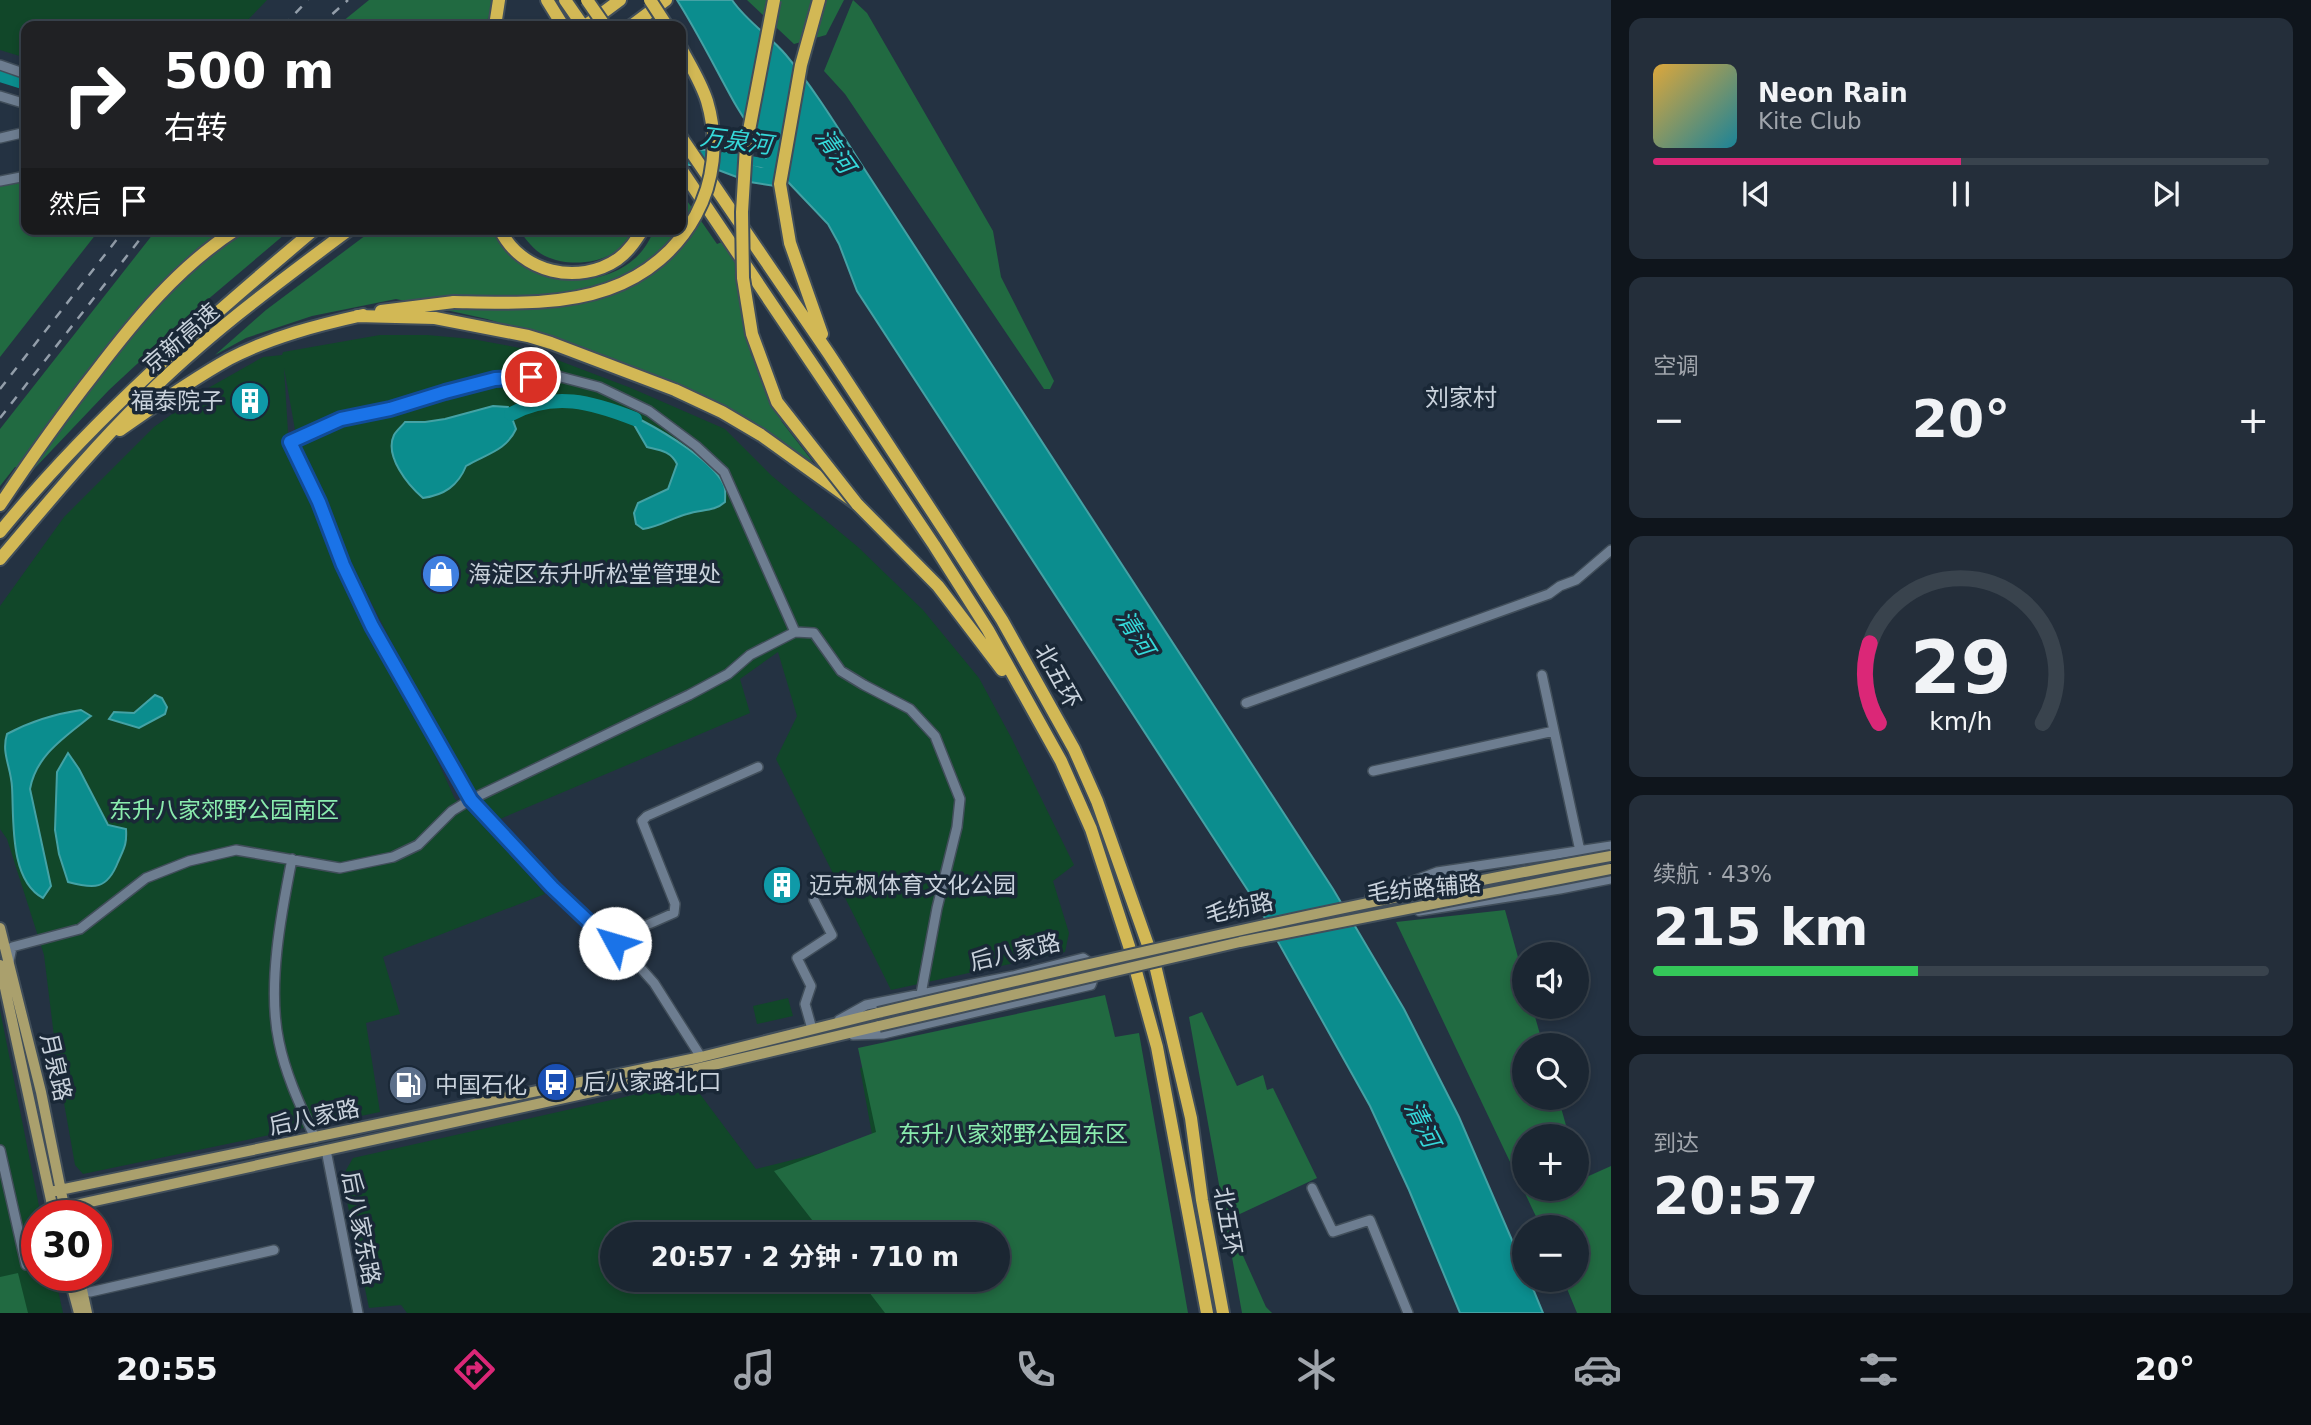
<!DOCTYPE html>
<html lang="zh">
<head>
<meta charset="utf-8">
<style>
  body { margin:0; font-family:"DejaVu Sans","Noto Sans SC",sans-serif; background:#242e3a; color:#f1f3f6; height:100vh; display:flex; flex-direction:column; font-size:26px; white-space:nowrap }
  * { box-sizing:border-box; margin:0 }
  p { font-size:23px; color:#a0a5ac }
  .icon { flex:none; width:38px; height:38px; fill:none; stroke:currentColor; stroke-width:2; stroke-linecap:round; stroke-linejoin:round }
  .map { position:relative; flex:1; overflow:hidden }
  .sheet { display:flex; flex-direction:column; gap:18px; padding:18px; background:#0f151c; width:700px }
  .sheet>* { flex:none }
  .banner { position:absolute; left:21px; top:21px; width:665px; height:214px; border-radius:14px; box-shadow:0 4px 10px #0003,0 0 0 2px #39434d; background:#202124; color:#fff; overflow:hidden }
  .tools { position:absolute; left:1512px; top:942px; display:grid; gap:14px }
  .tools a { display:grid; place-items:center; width:77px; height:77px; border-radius:50%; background:#1b2632; box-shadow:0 4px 10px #0003,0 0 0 2px #39434d; font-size:35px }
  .speed { position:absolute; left:21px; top:1200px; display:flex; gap:14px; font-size:35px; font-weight:700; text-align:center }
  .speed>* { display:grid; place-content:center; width:91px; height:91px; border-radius:50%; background:#1b2632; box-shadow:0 4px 10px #0003,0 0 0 2px #39434d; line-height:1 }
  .speed .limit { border:10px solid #d22; background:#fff; color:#111 }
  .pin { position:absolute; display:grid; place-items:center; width:60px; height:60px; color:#fff; margin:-30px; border:4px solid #fff; border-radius:50%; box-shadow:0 2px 7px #0007 }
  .me { position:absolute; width:77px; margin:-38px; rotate:309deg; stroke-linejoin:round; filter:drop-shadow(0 0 5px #0008) }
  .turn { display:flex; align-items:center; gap:24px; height:147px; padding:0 28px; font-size:32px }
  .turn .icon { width:91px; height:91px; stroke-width:2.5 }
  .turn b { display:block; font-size:49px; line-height:60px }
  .then { display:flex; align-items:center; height:66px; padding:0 28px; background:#0003; gap:14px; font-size:26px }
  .big { font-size:52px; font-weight:700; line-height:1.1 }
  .sheet .widget { flex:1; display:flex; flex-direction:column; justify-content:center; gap:10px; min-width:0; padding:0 24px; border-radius:14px; background:#242e3a }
  .sheet .dial { align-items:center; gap:0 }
  .dial svg { height:182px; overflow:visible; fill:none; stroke:#39434d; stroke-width:7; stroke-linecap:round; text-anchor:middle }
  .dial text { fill:#f1f3f6; stroke:none }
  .song { display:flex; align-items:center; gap:21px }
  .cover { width:84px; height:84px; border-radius:10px; background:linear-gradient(135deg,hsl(40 70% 55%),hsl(190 70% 35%)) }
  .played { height:7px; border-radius:4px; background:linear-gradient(90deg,#db2777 50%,#39434d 50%) }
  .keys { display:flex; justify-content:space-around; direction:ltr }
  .heat { display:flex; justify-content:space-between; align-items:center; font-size:38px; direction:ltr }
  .charge { height:10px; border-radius:5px; background:linear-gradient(90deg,#34c759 43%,#39434d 0) }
  .trip { position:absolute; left:600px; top:1222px; width:410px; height:70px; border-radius:35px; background:#1b2632; box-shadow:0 4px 10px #0003,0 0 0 2px #39434d; font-weight:700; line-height:70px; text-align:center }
  .menu { display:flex; height:112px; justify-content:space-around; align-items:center; background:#0b0f14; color:#a0a5ac }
  .menu .icon { width:49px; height:49px }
  .menu .selected { color:#db2777 }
  .menu b { font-size:32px; color:#f1f3f6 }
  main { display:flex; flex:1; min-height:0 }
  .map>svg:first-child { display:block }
  .green { fill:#114729; fill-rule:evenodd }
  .forest { fill:#216a41 }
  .water { fill:#0b8d8e; stroke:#44a2a5; stroke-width:2 }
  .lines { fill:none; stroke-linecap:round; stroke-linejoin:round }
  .canal { stroke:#0b8d8e; stroke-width:9 }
  .river { stroke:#0b8d8e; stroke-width:14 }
  .minor-casing { stroke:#414e5a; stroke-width:12 }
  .major-casing { stroke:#414e5a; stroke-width:14 }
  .highway-casing { stroke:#414e5a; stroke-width:16 }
  .minor { stroke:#6d7d90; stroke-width:9 }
  .major { stroke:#aaa06d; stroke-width:10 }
  .highway { stroke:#d2b855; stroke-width:12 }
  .rail { stroke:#939eaa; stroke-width:2.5; stroke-dasharray:9 9; stroke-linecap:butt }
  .major-bridge-casing { stroke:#414e5a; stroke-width:14; stroke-linecap:butt }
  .highway-bridge-casing { stroke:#414e5a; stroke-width:16; stroke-linecap:butt }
  .major-bridge { stroke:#aaa06d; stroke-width:10 }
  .highway-bridge { stroke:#d2b855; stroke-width:12 }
  .route-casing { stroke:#114b97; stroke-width:18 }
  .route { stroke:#1a73e8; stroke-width:12 }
  .labels { text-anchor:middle; stroke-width:7; stroke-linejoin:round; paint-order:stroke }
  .street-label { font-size:23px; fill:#c9d2dc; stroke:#1a2837 }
  .poi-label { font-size:23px; fill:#c9d2dc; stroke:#1a2837; text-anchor:start }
  .park-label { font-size:23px; fill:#8aecae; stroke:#1a2837 }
  .water-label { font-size:24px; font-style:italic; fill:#35d9da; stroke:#1a2837 }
  .neighbourhood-label { font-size:24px; fill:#c9d2dc; stroke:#1a2837 }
</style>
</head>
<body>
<main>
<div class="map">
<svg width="1611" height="1313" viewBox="0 0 1611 1313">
  <rect width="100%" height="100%" fill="#243242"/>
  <!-- green -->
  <path class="green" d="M0,0H267L242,26H26V58L0,50Z
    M380,335H427L472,339L531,350L631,388L725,429L772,476L858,547L923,610L979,678L1012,739L1074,865L1053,881L1069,933L1065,952L891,990L776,759L797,716L778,652L740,679L750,713L500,819L467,790L350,561L297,441L284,368L288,432L455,799L489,829L545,894L383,957L400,1014L366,1023L380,1112L83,1174L75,1165L58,1069L44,955L7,839L0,829V606L64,517L154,427L210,387L263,357L282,355L283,352Z
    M788,998L793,1016L757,1024L753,1006Z
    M0,1010L41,1216H37V1276H55L63,1313H0Z
    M1048,1020L1159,1313H407L401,1305L369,1308L342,1177L353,1158L691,1082L756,1169L873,1140L860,1068ZM612,1234H998V1279H612Z"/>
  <!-- forest -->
  <path class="forest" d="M369,0H493V9L484,26H337Z
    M747,0H844L826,35L794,44Z
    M853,0L867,13L993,231L1001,277L1054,381L1050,389H1044L845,94L824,71Z
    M26,181V229H100L0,357V186Z
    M681,192L717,244L722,242L737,263L751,354L782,422L813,462L699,393L578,346L487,319L396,299L312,316L246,338L215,355L266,310L374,229H492C518,295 631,298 654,229H681Z
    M157,229H291L193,312L109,390L33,470L15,467L0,486V429Z
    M518,229H636C622,262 574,270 545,256C534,251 525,238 518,229Z
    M1505,910L1524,979V1006H1532L1543,1045H1524V1097H1558L1569,1136H1524V1188H1577V1162L1582,1179L1611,1166V1313H1577L1563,1279H1577V1227H1541L1396,922Z
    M1105,995L1115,1037L1139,1033L1188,1313H885L859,1279H998V1234H823L774,1171L876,1132L858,1048Z
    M1202,1012L1237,1086L1263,1075L1267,1090L1273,1088L1317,1178L1227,1220L1266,1307L1272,1313H1242L1189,1017Z
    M18,1273L28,1313H0V1277Z"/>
  <!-- water -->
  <path class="water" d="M677,0H732C747,22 769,35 786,55C816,91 841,133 867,173L1333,889L1404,1009L1459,1117L1524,1268V1279H1529L1543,1313H1460L1409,1190L1370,1106L1258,906L857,291L839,244L828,224L788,182L775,186L750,182L705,165H681V149L706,150L761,167L768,165C761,141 746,123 734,102C715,68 698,33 677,0Z
    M493,406L508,407L516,429C506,451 486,454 466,466C458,486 444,495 423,498C408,485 384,456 394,435C397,430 402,426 405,422H425L445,419Z
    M635,419L641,420C664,432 713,461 724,485C726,490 725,497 725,502C714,512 701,509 687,514C672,518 659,527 643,529L636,524L634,513L638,503L668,489L677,464C671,451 660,450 647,447L633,423Z
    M155,695L162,698L167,707L165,714L139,728L109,719L114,712L134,713Z
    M81,710L91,716C65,737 36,755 30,789L51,886L43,898C9,880 14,819 12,787C11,767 1,753 7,734C31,721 54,714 81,710Z
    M68,753L79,769L108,825L126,829C127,845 124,848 118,862C107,890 94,889 68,882L59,854L55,830L57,772Z"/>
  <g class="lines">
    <!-- canal -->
    <path class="canal" d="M724,156L776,165"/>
    <!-- river -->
    <path class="river" d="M0,75L26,83
      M511,414C554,391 592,402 635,419"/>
    <!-- minor casing -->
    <g class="minor-casing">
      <path id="minor" d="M0,65L26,74
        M0,96L26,104
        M0,138L26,132
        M0,181L26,176
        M1542,675L1580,851
        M1246,703L1549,594L1560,586L1576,580L1611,550
        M1373,771L1554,731
        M292,859C281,914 267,987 279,1042C286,1076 301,1107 315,1138
        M1370,897L1437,872L1611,846
        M1419,911L1560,889L1611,879
        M1291,927L1366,911H1380
        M615,943L624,935L674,913L675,904L642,821L647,816L758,767
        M9,962L12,947L80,929L146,878L189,861L236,850L340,868L393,857L418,845L452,811L470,800L689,695L728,674L750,655L795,632L814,633L841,671L864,685L910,709L935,736L960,799L957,827L937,908L921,994
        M839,1020L866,1005L1013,976L1083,958L1097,968L1091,985L883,1034L853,1035
        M812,1029L805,1004L811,986L797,958L832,935L814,900
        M701,1057L654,983L622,947L605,937L552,887L470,800L372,626L343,565L319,502L290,442L342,419L390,409L495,379L557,376L599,387L649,411L696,446L724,472L795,632
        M0,1150L26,1265
        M326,1150L358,1313
        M1312,1188L1333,1232L1370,1220L1408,1313
        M90,1292L274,1250"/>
    </g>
    <!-- major casing -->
    <g class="major-casing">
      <path id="major" d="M0,928L41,1092L66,1216
        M0,965L54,1214
        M50,1192L701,1057L878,1013
        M53,1210L692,1070L879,1026
        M69,1276L79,1313
        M79,1276L87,1313"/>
    </g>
    <!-- highway casing -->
    <g class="highway-casing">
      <path id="highway" d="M547,0L563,26
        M565,0L583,26
        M819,0L801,65L780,184L790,243L822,334
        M495,26L499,0
        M585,26L620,0
        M631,26L666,0
        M681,137L829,354L948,536L1002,620L1074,749L1097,801L1155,965L1191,1118L1202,1200L1223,1313
        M681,169L934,545L988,630L1061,761L1091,829L1129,946L1157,1047L1207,1313
        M500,229C520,273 579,286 618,259C629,251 636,240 643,229
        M381,311L454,302
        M357,316L435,318L528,336L551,343L675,390L722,412L761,435L857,504L938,586L1002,670
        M120,430C156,405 191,380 229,359C271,337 318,325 363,315
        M0,505C30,460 61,416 94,374C135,320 179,266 237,229
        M0,532C93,418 203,323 315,229
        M0,559C46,505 92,449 143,399C205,336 279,282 350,229"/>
    </g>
    <!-- minor -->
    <use href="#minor" class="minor"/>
    <!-- major -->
    <use href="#major" class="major"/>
    <!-- highway -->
    <use href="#highway" class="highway"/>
    <!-- rail -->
    <path class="rail" d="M283,26L308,0
      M319,26L348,0
      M0,389L125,229
      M0,418L148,229"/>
    <!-- major-bridge casing -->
    <g class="major-bridge-casing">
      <path id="major-bridge" d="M878,1013C1121,956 1365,900 1611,856
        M879,1026L1240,942L1611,869"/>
    </g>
    <!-- highway-bridge casing -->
    <g class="highway-bridge-casing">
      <path id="highway-bridge" d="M587,0L605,26
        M650,0L667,26
        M774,0L746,146L742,212L743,278L752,334L777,402L857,504
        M454,302C504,303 560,306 608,289C686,262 731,182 707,101C701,82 690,65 681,48"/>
    </g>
    <!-- major-bridge -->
    <use href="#major-bridge" class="major-bridge"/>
    <!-- highway-bridge -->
    <use href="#highway-bridge" class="highway-bridge"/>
  </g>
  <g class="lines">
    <!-- route casing -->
    <g class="route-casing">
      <path id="route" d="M531,377L495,379L445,392L390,409L341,419L290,442L319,502L343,565L372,626L471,800L552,887L605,937L615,943"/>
    </g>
    <!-- route -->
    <use href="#route" class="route"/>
  </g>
  <!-- icons -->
  <defs>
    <g id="building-disc" transform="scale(2.0125)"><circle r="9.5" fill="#0f9aa8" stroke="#1a2837"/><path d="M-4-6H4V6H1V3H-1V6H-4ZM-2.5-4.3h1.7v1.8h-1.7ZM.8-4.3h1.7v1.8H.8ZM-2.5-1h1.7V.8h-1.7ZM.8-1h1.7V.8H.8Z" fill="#fff"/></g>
    <g id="shop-disc" transform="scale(2.0125)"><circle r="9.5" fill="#3f7fe0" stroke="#1a2837"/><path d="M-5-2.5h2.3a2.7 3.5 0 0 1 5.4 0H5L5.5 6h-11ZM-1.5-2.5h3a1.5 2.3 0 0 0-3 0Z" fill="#fff"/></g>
    <g id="bus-disc" transform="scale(2.0125)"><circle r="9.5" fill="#1a4fb4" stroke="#1a2837"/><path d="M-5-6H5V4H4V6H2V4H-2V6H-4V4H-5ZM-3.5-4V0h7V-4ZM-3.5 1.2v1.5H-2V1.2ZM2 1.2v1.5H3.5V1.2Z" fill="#fff"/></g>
    <g id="fuel-disc" transform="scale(2.0125)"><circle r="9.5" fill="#5c6f8a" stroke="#1a2837"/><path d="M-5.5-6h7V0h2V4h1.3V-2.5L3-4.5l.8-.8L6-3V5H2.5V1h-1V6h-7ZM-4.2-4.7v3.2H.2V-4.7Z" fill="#fff"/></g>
  </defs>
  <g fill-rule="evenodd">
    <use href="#building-disc" x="250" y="401"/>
    <use href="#shop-disc" x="441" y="574"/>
    <use href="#building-disc" x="782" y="885"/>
    <use href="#bus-disc" x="556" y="1082"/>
    <use href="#fuel-disc" x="408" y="1085"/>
  </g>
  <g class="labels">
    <!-- street labels -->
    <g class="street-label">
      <text transform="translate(181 338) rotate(-41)" y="8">京新高速</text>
      <text transform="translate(1058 676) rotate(61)" y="8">北五环</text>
      <text transform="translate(1424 888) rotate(-5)" y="8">毛纺路辅路</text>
      <text transform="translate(1239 908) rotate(-12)" y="8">毛纺路</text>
      <text transform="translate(1015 952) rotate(-13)" y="8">后八家路</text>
      <text transform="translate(56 1067) rotate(77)" y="8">月泉路</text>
      <text transform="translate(314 1117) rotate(-12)" y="8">后八家路</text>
      <text transform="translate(1228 1221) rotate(80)" y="8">北五环</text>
      <text transform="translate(361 1228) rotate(79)" y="8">后八家东路</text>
    </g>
    <!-- poi labels -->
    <g class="poi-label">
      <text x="223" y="409" text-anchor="end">福泰院子</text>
      <text x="468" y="582">海淀区东升听松堂管理处</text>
      <text x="809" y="893">迈克枫体育文化公园</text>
      <text x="583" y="1090">后八家路北口</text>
      <text x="435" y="1093">中国石化</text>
    </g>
    <!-- park labels -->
    <g class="park-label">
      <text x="224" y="818">东升八家郊野公园南区</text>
      <text x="1013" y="1142">东升八家郊野公园东区</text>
    </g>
    <!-- water labels -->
    <g class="water-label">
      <text transform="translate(736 141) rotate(7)" y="8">万泉河</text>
      <text transform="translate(835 151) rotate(55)" y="8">清河</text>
      <text transform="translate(1135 633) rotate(58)" y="8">清河</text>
      <text transform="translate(1422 1124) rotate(63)" y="8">清河</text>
    </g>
    <!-- neighbourhood labels -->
    <g class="neighbourhood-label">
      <text x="1461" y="406">刘家村</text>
    </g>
  </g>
</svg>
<div class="tools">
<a><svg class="icon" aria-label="sound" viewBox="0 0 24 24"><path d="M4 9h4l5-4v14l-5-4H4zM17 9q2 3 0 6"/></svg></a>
<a><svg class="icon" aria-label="search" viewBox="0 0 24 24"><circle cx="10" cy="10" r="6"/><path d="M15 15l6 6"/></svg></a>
<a>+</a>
<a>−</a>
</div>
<div class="speed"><div class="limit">30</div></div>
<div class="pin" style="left:531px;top:377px;background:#d93025"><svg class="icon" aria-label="arrive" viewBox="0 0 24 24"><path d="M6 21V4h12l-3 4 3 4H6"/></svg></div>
<svg class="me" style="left:615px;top:943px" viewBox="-20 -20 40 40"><circle r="19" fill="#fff"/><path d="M0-13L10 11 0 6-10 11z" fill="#1a73e8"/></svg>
<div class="trip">20:57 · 2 分钟 · 710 m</div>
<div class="banner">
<div class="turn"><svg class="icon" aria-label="right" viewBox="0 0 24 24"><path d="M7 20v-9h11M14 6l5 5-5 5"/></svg><div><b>500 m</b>右转</div></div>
<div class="then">然后<svg class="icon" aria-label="arrive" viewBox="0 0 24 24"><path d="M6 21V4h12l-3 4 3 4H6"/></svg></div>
</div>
</div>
<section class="sheet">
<div class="widget">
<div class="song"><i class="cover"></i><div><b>Neon Rain</b><p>Kite Club</p></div></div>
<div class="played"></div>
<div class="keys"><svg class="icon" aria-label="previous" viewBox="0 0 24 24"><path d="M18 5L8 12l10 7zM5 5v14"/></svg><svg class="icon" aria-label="pause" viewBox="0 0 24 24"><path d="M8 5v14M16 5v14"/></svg><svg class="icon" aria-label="next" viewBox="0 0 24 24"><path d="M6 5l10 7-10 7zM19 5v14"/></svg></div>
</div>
<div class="widget"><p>空调</p>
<div class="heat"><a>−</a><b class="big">20°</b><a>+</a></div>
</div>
<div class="widget dial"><svg viewBox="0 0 100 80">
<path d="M14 69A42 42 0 1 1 86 69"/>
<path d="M14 69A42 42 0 0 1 10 34" stroke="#db2777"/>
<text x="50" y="56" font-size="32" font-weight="700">29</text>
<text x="50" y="72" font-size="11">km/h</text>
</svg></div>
<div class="widget"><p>续航 · 43%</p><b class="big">215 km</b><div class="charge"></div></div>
<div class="widget"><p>到达</p><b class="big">20:57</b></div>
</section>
</main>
<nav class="menu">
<b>20:55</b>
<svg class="icon selected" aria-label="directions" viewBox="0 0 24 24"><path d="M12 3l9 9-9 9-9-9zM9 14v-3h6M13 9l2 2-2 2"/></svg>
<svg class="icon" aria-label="music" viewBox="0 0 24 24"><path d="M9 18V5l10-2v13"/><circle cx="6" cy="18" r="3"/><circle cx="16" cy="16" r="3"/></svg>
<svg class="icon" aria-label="phone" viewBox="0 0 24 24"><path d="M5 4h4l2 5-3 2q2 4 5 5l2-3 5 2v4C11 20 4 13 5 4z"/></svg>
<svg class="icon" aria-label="climate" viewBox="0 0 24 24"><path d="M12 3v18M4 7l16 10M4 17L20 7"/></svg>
<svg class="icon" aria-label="car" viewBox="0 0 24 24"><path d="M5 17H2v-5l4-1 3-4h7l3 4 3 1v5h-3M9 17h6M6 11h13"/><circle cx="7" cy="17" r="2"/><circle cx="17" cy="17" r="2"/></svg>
<svg class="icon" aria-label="filters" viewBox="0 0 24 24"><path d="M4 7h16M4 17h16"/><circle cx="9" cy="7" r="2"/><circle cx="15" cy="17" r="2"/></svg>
<b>20°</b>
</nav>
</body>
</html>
